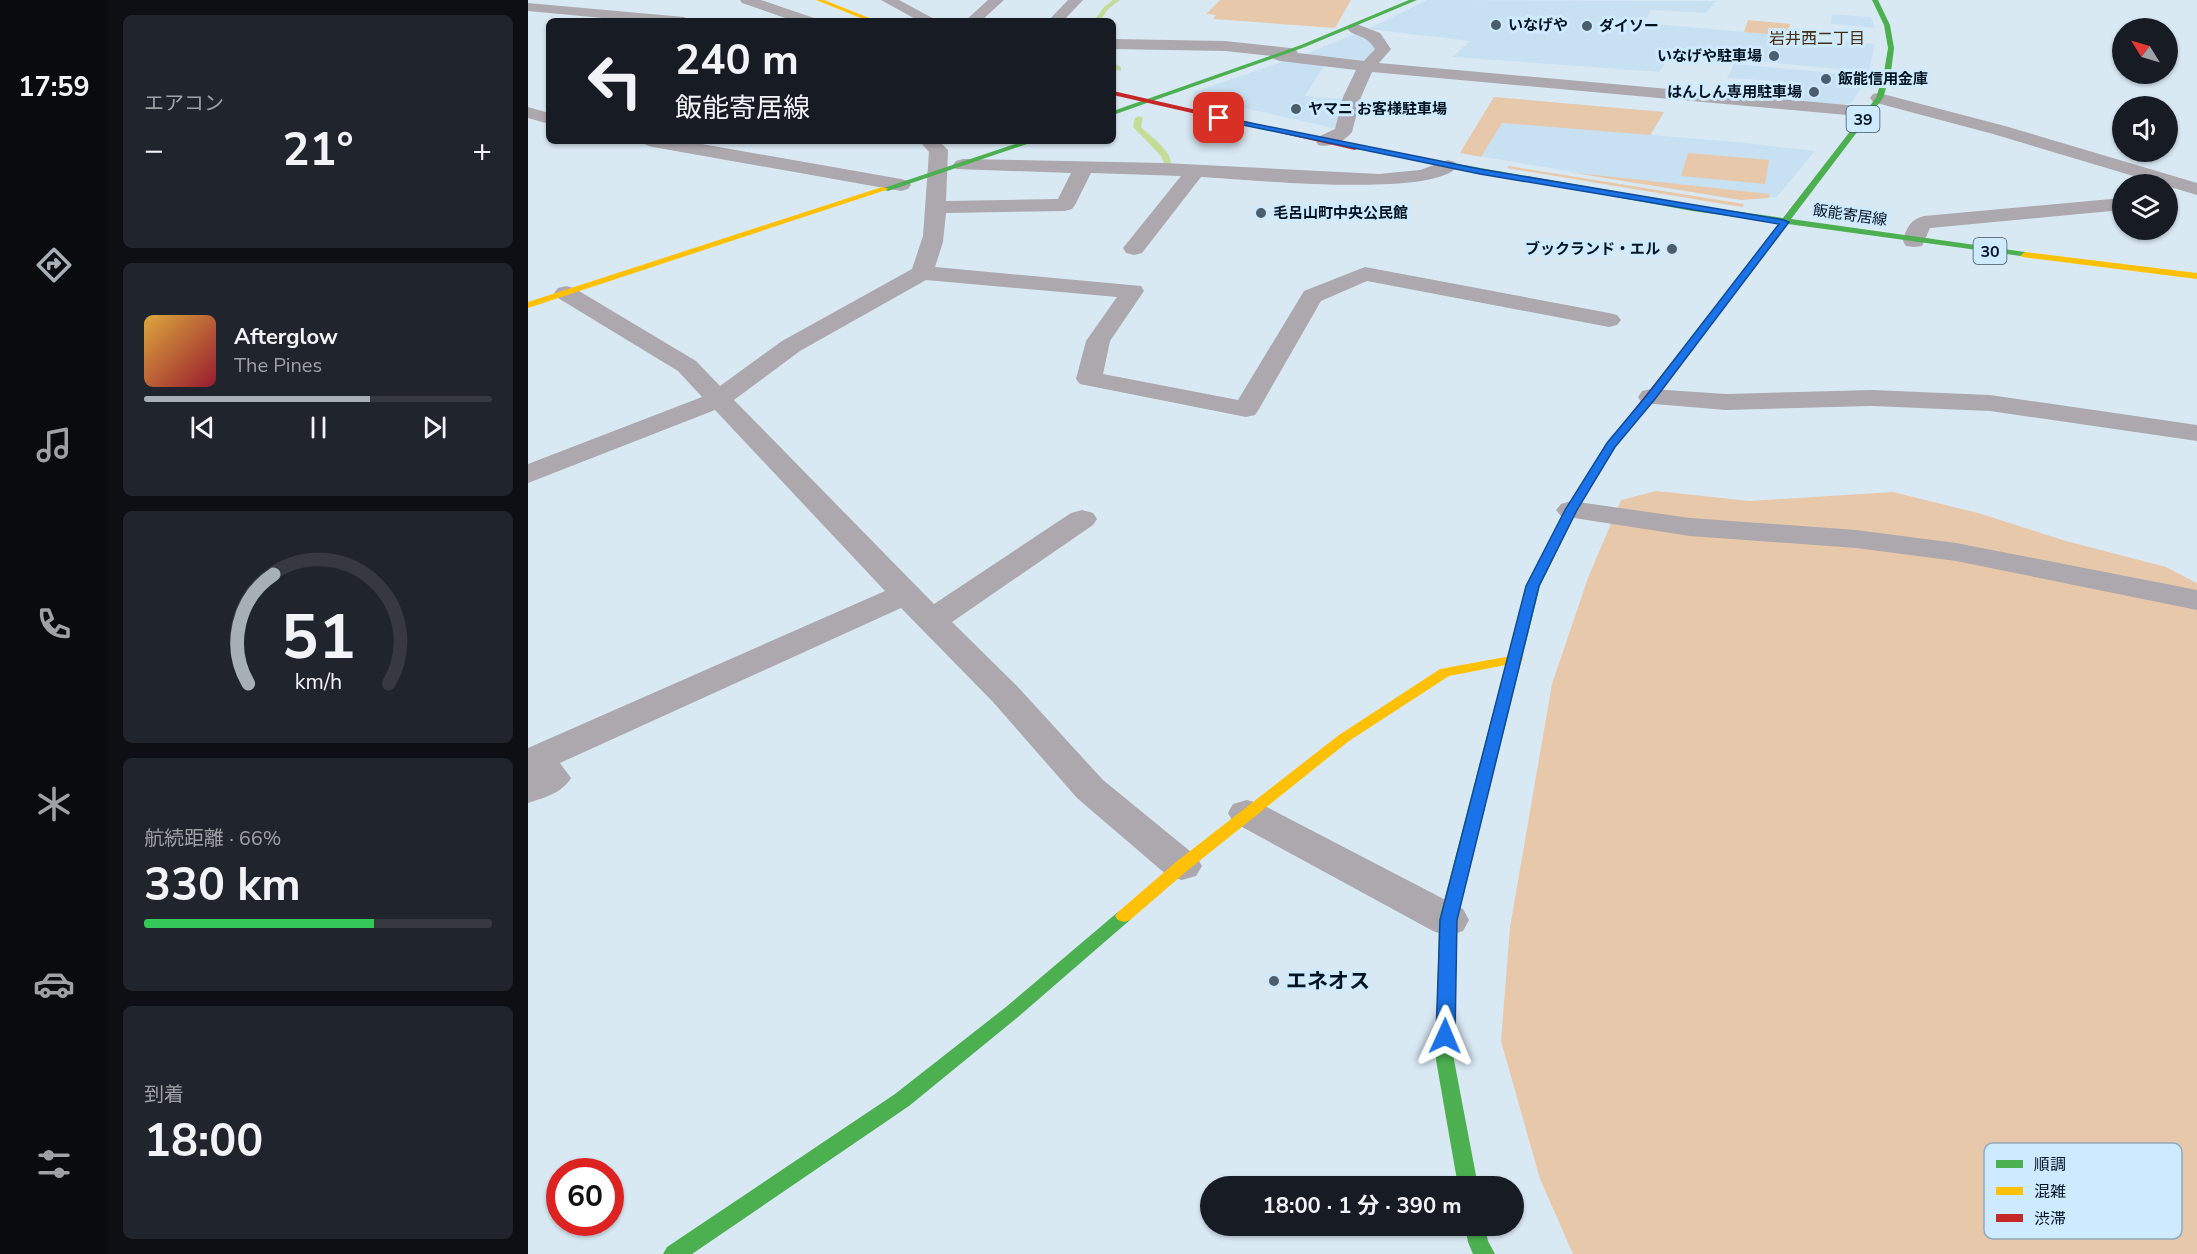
<!DOCTYPE html>
<html lang="ja">
<head>
<meta charset="utf-8">
<style>
  body { margin:0; font-family:"Nunito Sans","Noto Sans JP",sans-serif; background:#20242c; color:#f1f3f6; height:100vh; display:flex; flex-direction:column; font-size:22px; white-space:nowrap }
  * { box-sizing:border-box; margin:0 }
  p { font-size:20px; color:#9ea1a6 }
  .icon { flex:none; width:33px; height:33px; fill:none; stroke:currentColor; stroke-width:2; stroke-linecap:round; stroke-linejoin:round }
  .map { position:relative; flex:1; overflow:hidden }
  .sheet { display:flex; flex-direction:column; gap:15px; padding:15px; background:#0d0f14; width:420px }
  .sheet>* { flex:none }
  .guide { position:absolute; left:18px; top:18px; width:570px; height:126px; border-radius:9px; box-shadow:0 2px 4px #0004; background:#171b24; color:#f1f3f6; overflow:hidden }
  .needle { width:39px; rotate:307deg }
  .controls { position:absolute; left:1584px; top:18px; display:grid; gap:12px }
  .controls a { display:grid; place-items:center; width:66px; height:66px; border-radius:50%; background:#171b24; box-shadow:0 2px 4px #0004; font-size:30px }
  .speed { position:absolute; left:18px; top:1158px; display:flex; gap:12px; font-size:30px; font-weight:700; text-align:center }
  .speed>* { display:grid; place-content:center; width:78px; height:78px; border-radius:50%; background:#171b24; box-shadow:0 2px 4px #0004; line-height:1 }
  .speed .limit { border:9px solid #d22; background:#fff; color:#111 }
  .pin { position:absolute; display:grid; place-items:center; width:51px; height:51px; color:#fff; margin:-26px; border-radius:12px; box-shadow:0 3px 9px #0006 }
  .me { position:absolute; width:66px; margin:-33px; rotate:1deg; stroke-linejoin:round; filter:drop-shadow(0 0 4px #0008) }
  .turn { display:flex; align-items:center; gap:21px; height:126px; padding:0 30px; font-size:27px }
  .turn .icon { width:78px; height:78px; stroke-width:2.5 }
  .turn b { display:block; font-size:42px; line-height:51px }
  .big { font-size:45px; font-weight:700; line-height:1.1 }
  .sheet .card { flex:1; display:flex; flex-direction:column; justify-content:center; gap:9px; min-width:0; padding:0 21px; border-radius:9px; background:#20242c }
  .sheet .dial { align-items:center; gap:0 }
  .dial svg { height:156px; overflow:visible; fill:none; stroke:#363941; stroke-width:7; stroke-linecap:round; text-anchor:middle }
  .dial text { fill:#f1f3f6; stroke:none }
  .song { display:flex; align-items:center; gap:18px }
  .cover { width:72px; height:72px; border-radius:9px; background:linear-gradient(135deg,hsl(40 70% 55%),hsl(350 70% 35%)) }
  .played { height:6px; border-radius:3px; background:linear-gradient(90deg,#a7b0b7 65%,#363941 65%) }
  .keys { display:flex; justify-content:space-around; direction:ltr }
  .heat { display:flex; justify-content:space-between; align-items:center; font-size:33px; direction:ltr }
  .charge { height:9px; border-radius:4px; background:linear-gradient(90deg,#34c759 66%,#363941 0) }
  .trip { position:absolute; left:672px; top:1176px; width:324px; height:60px; border-radius:30px; background:#171b24; box-shadow:0 2px 4px #0004; font-weight:700; line-height:60px; text-align:center }
  main { display:flex; flex:1; min-height:0 }
  .tab-bar { display:flex; flex-direction:column; width:108px; justify-content:space-around; align-items:center; background:#090b0e; color:#9ea1a6 }
  .tab-bar .icon { width:42px; height:42px }
  .tab-bar .active { color:#a7b0b7 }
  .tab-bar b { font-size:27px; color:#f1f3f6 }
  .map>svg:first-child { display:block }
  .built { fill:#c8e1f2 }
  .green { fill:#e8c8ab }
  .lines { fill:none; stroke-linecap:round; stroke-linejoin:round }
  .stream { fill:#c5dc97; fill-rule:evenodd }
  .street { fill:#aca8ad; fill-rule:evenodd }
  .fast { fill:#4caf50; fill-rule:evenodd }
  .slow { fill:#ffc107; fill-rule:evenodd }
  .jam { fill:#c62828; fill-rule:evenodd }
  .route { fill:#1a73e8; stroke:#114b97; stroke-width:1.5 }
  .poi-dot { fill:#4c5e6b; stroke:#ceeaff; stroke-width:2 }
  .labels { text-anchor:middle; stroke-width:6; stroke-linejoin:round; paint-order:stroke }
  .far-poi-label { font-size:15px; font-weight:bold; fill:#001321; stroke:#ceeaff; text-anchor:start }
  .far-street-label { font-size:15px; fill:#001321; stroke:#ceeaff }
  .far-neighbourhood-label { font-size:16px; fill:#492b10; stroke:#ceeaff }
  .shield { fill:#ceeaff; stroke:#3e5464; stroke-width:1.5 }
  .shield-label { font-size:16px; font-weight:bold; fill:#001321 }
  .near-poi-label { font-size:21px; font-weight:bold; fill:#001321; stroke:#ceeaff; text-anchor:start }
  .key { fill:#ceeaff; stroke:#90aabc; stroke-width:1.5 }
  .key-label { font-size:16px; fill:#001321 }
</style>
</head>
<body>
<main>
<nav class="tab-bar">
<b>17:59</b>
<svg class="icon active" aria-label="directions" viewBox="0 0 24 24"><path d="M12 3l9 9-9 9-9-9zM9 14v-3h6M13 9l2 2-2 2"/></svg>
<svg class="icon" aria-label="music" viewBox="0 0 24 24"><path d="M9 18V5l10-2v13"/><circle cx="6" cy="18" r="3"/><circle cx="16" cy="16" r="3"/></svg>
<svg class="icon" aria-label="phone" viewBox="0 0 24 24"><path d="M5 4h4l2 5-3 2q2 4 5 5l2-3 5 2v4C11 20 4 13 5 4z"/></svg>
<svg class="icon" aria-label="climate" viewBox="0 0 24 24"><path d="M12 3v18M4 7l16 10M4 17L20 7"/></svg>
<svg class="icon" aria-label="car" viewBox="0 0 24 24"><path d="M5 17H2v-5l4-1 3-4h7l3 4 3 1v5h-3M9 17h6M6 11h13"/><circle cx="7" cy="17" r="2"/><circle cx="17" cy="17" r="2"/></svg>
<svg class="icon" aria-label="filters" viewBox="0 0 24 24"><path d="M4 7h16M4 17h16"/><circle cx="9" cy="7" r="2"/><circle cx="15" cy="17" r="2"/></svg>
</nav>
<section class="sheet">
<div class="card"><p>エアコン</p>
<div class="heat"><a>−</a><b class="big">21°</b><a>+</a></div>
</div>
<div class="card">
<div class="song"><i class="cover"></i><div><b>Afterglow</b><p>The Pines</p></div></div>
<div class="played"></div>
<div class="keys"><svg class="icon" aria-label="previous" viewBox="0 0 24 24"><path d="M18 5L8 12l10 7zM5 5v14"/></svg><svg class="icon" aria-label="pause" viewBox="0 0 24 24"><path d="M8 5v14M16 5v14"/></svg><svg class="icon" aria-label="next" viewBox="0 0 24 24"><path d="M6 5l10 7-10 7zM19 5v14"/></svg></div>
</div>
<div class="card dial"><svg viewBox="0 0 100 80">
<path d="M14 69A42 42 0 1 1 86 69"/>
<path d="M14 69A42 42 0 0 1 27 13" stroke="#a7b0b7"/>
<text x="50" y="56" font-size="32" font-weight="700">51</text>
<text x="50" y="72" font-size="11">km/h</text>
</svg></div>
<div class="card"><p>航続距離 · 66%</p><b class="big">330 km</b><div class="charge"></div></div>
<div class="card"><p>到着</p><b class="big">18:00</b></div>
</section>
<div class="map">
<svg width="1669" height="1254" viewBox="0 0 1669 1254">
  <rect width="100%" height="100%" fill="#d9e9f4"/>
  <!-- built -->
  <path class="built" d="M899,0L1188,1L1178,13L1123,10L1116,23L1347,44L1341,72L1145,53L1131,72L924,57L942,41L840,29Z
    M1304,14L1343,17L1347,28L1303,24Z
    M832,32L850,49L837,65L770,57Z
    M759,60L798,63L777,96L819,99L810,129L666,97V92Z
    M1206,64L1340,76L1324,103L1310,106L1240,101L1247,81L1199,78Z
    M966,97L1136,112L1123,135L1210,142L1287,151L1249,197L1213,200L932,153Z"/>
  <!-- green -->
  <path class="green" d="M692,0H823L807,28L685,19L688,15L678,14Z
    M1220,20L1262,24L1260,36L1216,32Z
    M966,97L1136,112L1122,135L974,123L953,157L932,153Z
    M1160,153L1241,160L1237,184L1153,176Z
    M981,166L1216,204L1215,207L1201,205L979,168Z
    M1040,172L1242,194L1241,198L1213,200Z
    M1128,491L1222,501L1365,492L1450,513L1538,541L1638,567L1669,583V1254H1045L1012,1179L973,1041L982,927L1024,684L1060,578L1093,500Z"/>
  <g class="lines">
    <!-- stream -->
    <path class="stream" d="M585,0H592L580,9L574,18L576,21H570L568,18L576,7Z
      M585,63L593,67V71L585,69Z
      M611,116L615,118L613,127C623,137 645,151 643,166H637L633,156L605,127L607,118Z"/>
    <!-- street -->
    <path class="street" d="M212,0H233L286,18L288,21H266L214,3Z
      M353,0H371L410,21H391Z
      M460,0H476L453,21H437Z
      M540,0H555L535,21H520Z
      M0,3L156,17L163,21H106L0,11Z
      M826,23L852,33L863,49L851,63L1341,107L1347,108L1350,112L1347,116L1341,117L844,72L833,97L824,132C817,141 802,148 790,145L788,141L790,137L807,129L815,97L828,70L752,61L746,59L744,56L697,51L585,49V39L697,41L762,48L768,50L770,53L836,61L847,49C837,33 829,39 818,28L821,25Z
      M1351,93L1477,126L1669,183V195L1465,134L1345,102L1342,98L1345,94Z
      M0,107L21,113V124L0,118Z
      M116,141H157L373,179L380,181L383,185L380,189L373,191L125,147L118,145Z
      M391,141H411L420,150L418,201L530,199L543,173L428,169L425,165L428,161L435,159L636,163L851,174L892,170L920,160L927,162L930,166C907,199 716,179 673,177L614,253L606,255L598,253L595,248L653,176L563,173L547,205L544,209L537,211L418,213L415,242L407,267L613,286L616,291L582,341L575,374L710,400L776,291L837,267L1081,313L1089,315L1093,320L1089,325L1081,327L839,281L793,301L731,409L727,415L718,417L552,384L548,379L558,341L589,297L398,280L272,351L206,400L406,604L543,513L554,510L565,513L569,519L565,525L424,622L489,686L575,780L668,856L674,866L668,876L654,880L640,876L549,798L465,702L373,608L32,763L43,778C34,793 16,798 0,803V748L357,591L187,410L0,483V464L174,397L150,371L30,298L26,293L30,288L38,286L46,288L168,361L192,386L254,341L384,269L395,236L401,152Z
      M1594,198V210L1402,228L1394,246L1386,247L1378,246L1375,241C1378,228 1383,219 1396,216Z
      M1123,389L1198,394L1344,390L1462,395L1669,425V441L1462,411L1344,406L1198,410L1114,403L1110,397L1114,391Z
      M1043,501L1162,518L1328,530L1428,543L1669,590V610L1428,561L1328,548L1162,536L1033,516L1028,510L1033,504Z
      M719,800L733,804L935,909L941,920L935,931L920,936L905,931L705,822L700,813L705,804Z"/>
    <!-- fast -->
    <path class="fast" d="M881,0H889L777,47L585,115V111L773,45Z
      M1344,0H1350L1362,25L1366,48L1363,72L1355,98L1263,219L1497,252L1501,255L1500,257L1260,224L1189,317L1186,318L1181,315L1252,223L1164,211L823,148L827,146L1164,205L1255,218L1348,98L1356,72L1360,48L1356,25Z
      M496,141H508L360,191L353,189Z
      M1097,425L1103,428L1088,446L1049,510L1012,586L929,920L926,1060L950,1186H930L908,1060L911,920L998,586L1037,510L1079,443L1093,426Z
      M596,910L602,912L605,916L602,920L490,1017L381,1106L164,1254H135L139,1247L367,1094L478,1007L590,912Z
      M937,1226H957L960,1241L967,1254H945L940,1242Z"/>
    <!-- slow -->
    <path class="slow" d="M288,0H296L349,21H340Z
      M354,187L361,189L0,308V302Z
      M1497,252L1669,273V279L1494,257L1493,255Z
      M988,655L993,656L995,659L993,662L921,676L821,741L660,870L602,920L596,922L590,920L587,916L590,912L648,862L811,735L912,669Z"/>
    <!-- jam -->
    <path class="jam" d="M585,91L827,146L831,148L827,150L585,95Z
      M1186,312L1191,315L1189,317L1101,430H1093V426L1183,313Z"/>
  </g>
  <!-- route -->
  <path class="route" d="M688,116L952,169L1256,220L1261,222L1127,399L1087,447L1049,510L1011,586L929,920L927,1036L924,1042L917,1044L911,1042L908,1036L912,920L998,586L1037,510L1079,443L1119,395L1251,224L952,174L691,120Z"/>
  <!-- markers -->
  <g class="poi-dot">
    <circle cx="968" cy="25" r="6"/>
    <circle cx="1059" cy="26" r="6"/>
    <circle cx="1246" cy="56" r="6"/>
    <circle cx="1298" cy="79" r="6"/>
    <circle cx="1286" cy="92" r="6"/>
    <circle cx="768" cy="109" r="6"/>
    <circle cx="733" cy="213" r="6"/>
    <circle cx="1144" cy="249" r="6"/>
    <circle cx="746" cy="981" r="6"/>
  </g>
  <g class="labels">
    <!-- far-poi labels -->
    <g class="far-poi-label">
      <text x="980" y="30">いなげや</text>
      <text x="1071" y="31">ダイソー</text>
      <text x="1234" y="61" text-anchor="end">いなげや駐車場</text>
      <text x="1310" y="84">飯能信用金庫</text>
      <text x="1274" y="97" text-anchor="end">はんしん専用駐車場</text>
      <text x="780" y="114">ヤマニ お客様駐車場</text>
      <text x="745" y="218">毛呂山町中央公民館</text>
      <text x="1132" y="254" text-anchor="end">ブックランド・エル</text>
    </g>
    <!-- far-street labels -->
    <g class="far-street-label">
      <text transform="translate(1322 215) rotate(8)" y="5">飯能寄居線</text>
    </g>
    <!-- far-neighbourhood labels -->
    <g class="far-neighbourhood-label">
      <text x="1289" y="44">岩井西二丁目</text>
    </g>
    <!-- shield labels -->
    <g class="shield">
      <rect x="1318.5" y="106" width="33" height="26" rx="4.5"/>
      <rect x="1445.5" y="238" width="33" height="26" rx="4.5"/>
    </g>
    <g class="shield-label">
      <text x="1335" y="125">39</text>
      <text x="1462" y="257">30</text>
    </g>
    <!-- near-poi labels -->
    <g class="near-poi-label">
      <text x="758" y="988">エネオス</text>
    </g>
  </g>
  <!-- legend -->
  <rect x="1456" y="1143" width="198" height="96" rx="9" class="key"/>
  <rect x="1468" y="1160" width="27" height="8" fill="#4caf50"/>
  <rect x="1468" y="1187" width="27" height="8" fill="#ffc107"/>
  <rect x="1468" y="1214" width="27" height="8" fill="#c62828"/>
  <g class="key-label">
    <text x="1506" y="1170">順調</text>
    <text x="1506" y="1197">混雑</text>
    <text x="1506" y="1224">渋滞</text>
  </g>
</svg>
<div class="controls">
<a><svg class="needle" viewBox="-14 -14 28 28"><path d="M0-13l5 13h-10z" fill="#e53935"/><path d="M0 13l5-13h-10z" fill="#9ea1a6"/></svg></a>
<a><svg class="icon" aria-label="sound" viewBox="0 0 24 24"><path d="M4 9h4l5-4v14l-5-4H4zM17 9q2 3 0 6"/></svg></a>
<a><svg class="icon" aria-label="layers" viewBox="0 0 24 24"><path d="M12 4l9 5-9 5-9-5zM3 14l9 5 9-5"/></svg></a>
</div>
<div class="speed"><div class="limit">60</div></div>
<div class="pin" style="left:691px;top:118px;background:#d93025"><svg class="icon" aria-label="arrive" viewBox="0 0 24 24"><path d="M6 21V4h12l-3 4 3 4H6"/></svg></div>
<svg class="me" style="left:917px;top:1036px" viewBox="-20 -20 40 40"><path d="M0-17L14 15 0 8-14 15z" fill="#1a73e8" stroke="#fff" stroke-width="4"/></svg>
<div class="trip">18:00 · 1 分 · 390 m</div>
<div class="guide">
<div class="turn"><svg class="icon" aria-label="left" viewBox="0 0 24 24"><path d="M17 20v-9H6M10 6l-5 5 5 5"/></svg><div><b>240 m</b>飯能寄居線</div></div>
</div>
</div>
</main>
</body>
</html>
